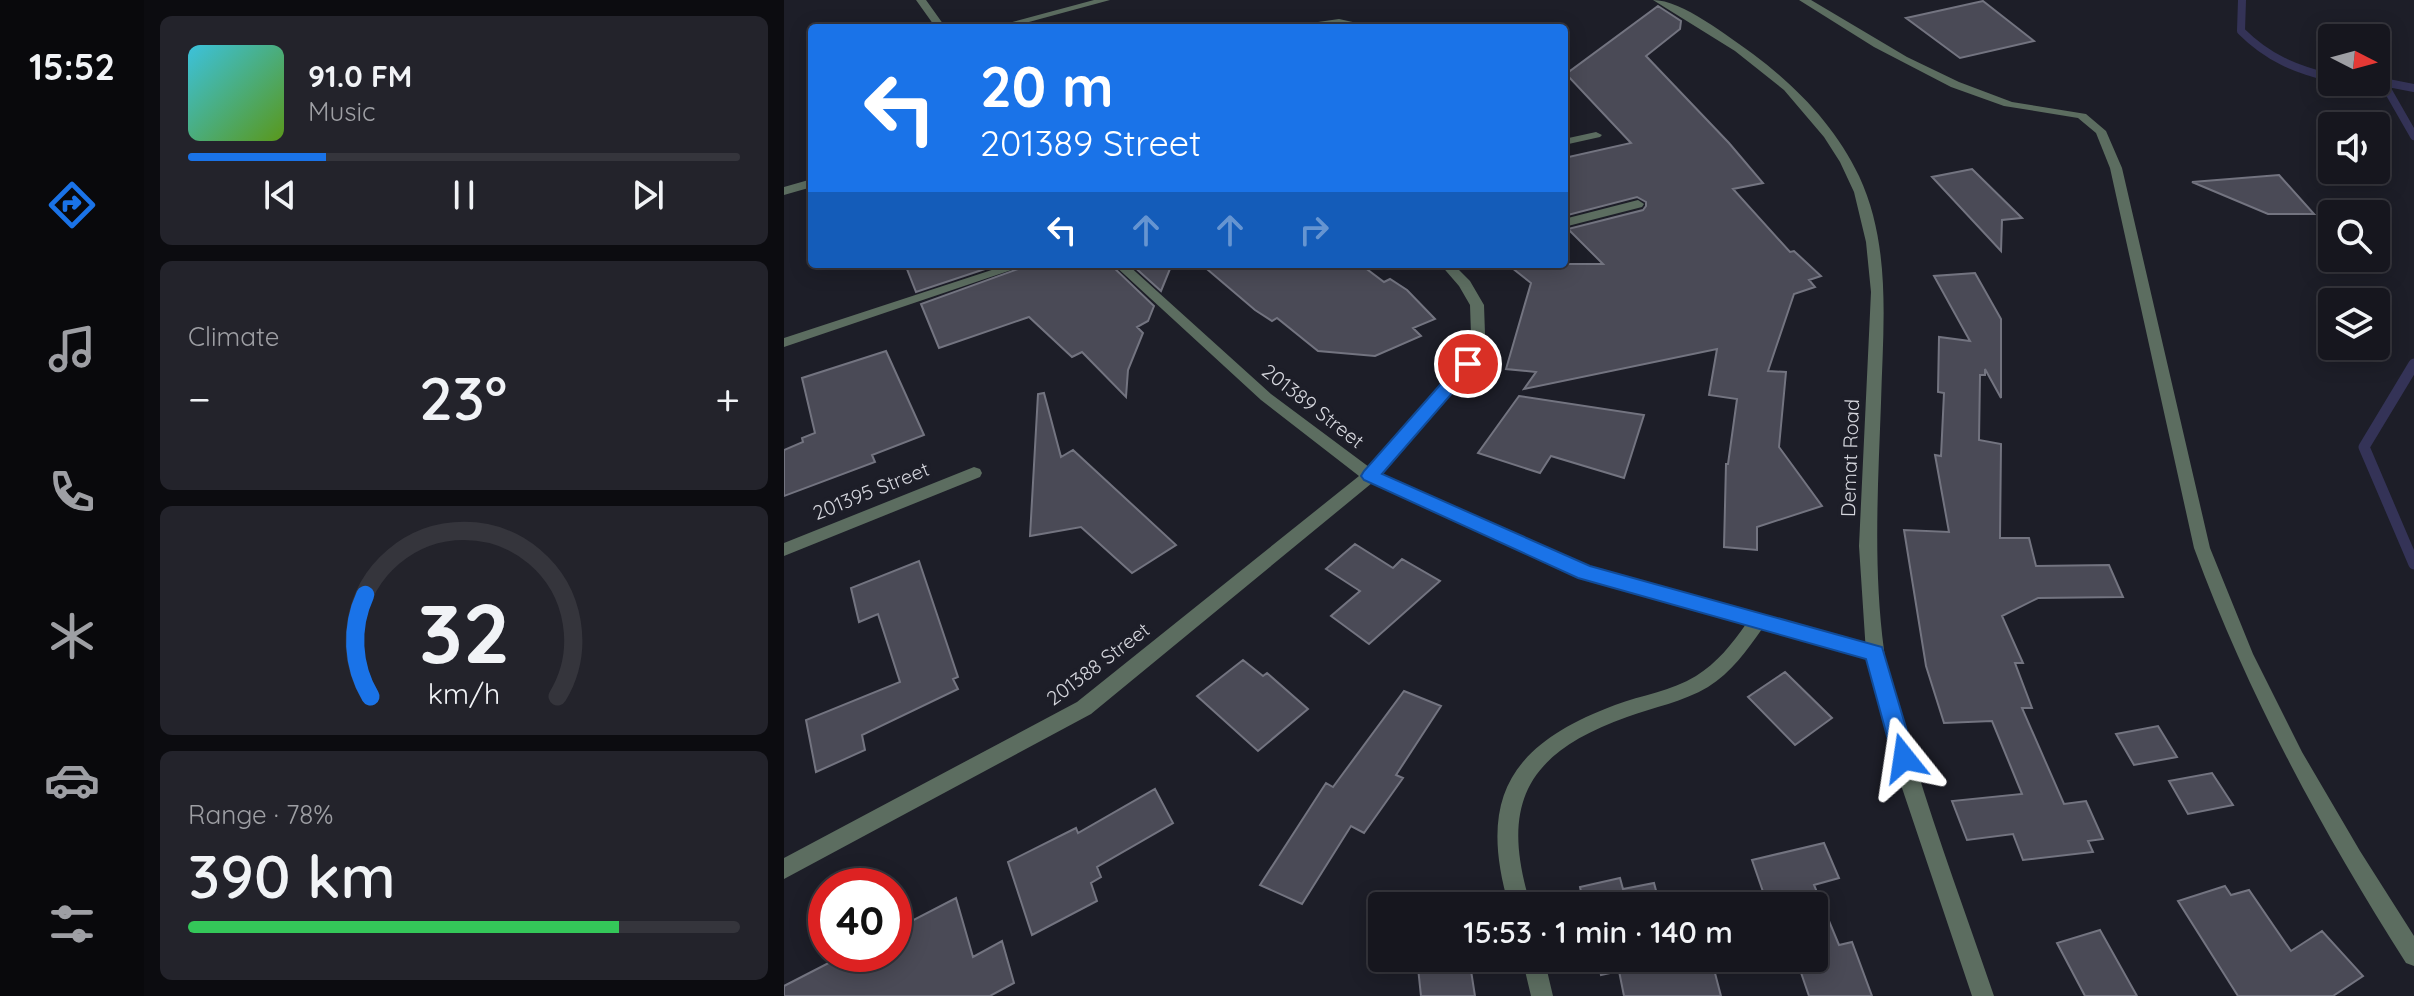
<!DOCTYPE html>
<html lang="en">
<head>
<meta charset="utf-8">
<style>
  body { margin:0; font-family:Quicksand,sans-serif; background:#23232b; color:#f1f3f6; height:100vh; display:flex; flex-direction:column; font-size:30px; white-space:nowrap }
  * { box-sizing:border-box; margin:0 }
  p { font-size:26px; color:#9e9fa4 }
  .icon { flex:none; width:44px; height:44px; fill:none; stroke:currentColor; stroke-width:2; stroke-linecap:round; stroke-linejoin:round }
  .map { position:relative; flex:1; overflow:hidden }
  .panel { display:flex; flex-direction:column; gap:16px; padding:16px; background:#0c0c10; width:640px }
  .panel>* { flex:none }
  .banner { position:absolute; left:24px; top:24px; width:760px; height:244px; border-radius:8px; box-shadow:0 4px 20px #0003,0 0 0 2px #35353c; background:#1a73e8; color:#fff; overflow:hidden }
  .needle { width:52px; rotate:96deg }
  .fabs { position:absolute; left:1534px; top:24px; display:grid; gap:16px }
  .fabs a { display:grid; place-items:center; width:72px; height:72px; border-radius:8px; background:#16161e; box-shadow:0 4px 20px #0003,0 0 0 2px #35353c; font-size:40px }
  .speed { position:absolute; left:24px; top:868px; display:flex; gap:16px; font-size:40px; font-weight:700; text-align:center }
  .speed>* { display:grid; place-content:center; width:104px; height:104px; border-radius:50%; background:#16161e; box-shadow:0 4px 20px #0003,0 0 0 2px #35353c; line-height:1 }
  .speed .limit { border:12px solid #d22; background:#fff; color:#111 }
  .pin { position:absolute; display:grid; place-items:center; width:68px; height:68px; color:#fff; margin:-34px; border:4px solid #fff; border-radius:50%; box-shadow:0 2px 8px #0007 }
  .me { position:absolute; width:88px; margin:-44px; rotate:345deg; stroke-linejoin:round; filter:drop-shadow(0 0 6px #0008) }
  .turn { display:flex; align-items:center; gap:28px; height:168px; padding:0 40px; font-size:36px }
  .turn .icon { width:104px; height:104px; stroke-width:2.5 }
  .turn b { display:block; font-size:56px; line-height:68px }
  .lanes { display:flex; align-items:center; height:76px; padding:0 40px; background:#0003; justify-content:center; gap:40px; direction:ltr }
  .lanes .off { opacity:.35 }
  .big { font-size:60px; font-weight:600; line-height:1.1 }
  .panel .tile { flex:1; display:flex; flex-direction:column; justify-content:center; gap:12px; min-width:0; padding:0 28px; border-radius:12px; background:#23232b }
  .panel .dial { align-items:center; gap:0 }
  .dial svg { height:208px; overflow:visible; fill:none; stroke:#35353c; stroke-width:7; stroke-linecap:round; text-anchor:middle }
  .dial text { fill:#f1f3f6; stroke:none }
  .song { display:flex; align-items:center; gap:24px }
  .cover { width:96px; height:96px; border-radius:12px; background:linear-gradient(135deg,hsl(190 70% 55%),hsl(90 70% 35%)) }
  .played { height:8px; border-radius:4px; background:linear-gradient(90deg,#1a73e8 25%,#35353c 25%) }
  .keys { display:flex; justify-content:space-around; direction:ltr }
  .heat { display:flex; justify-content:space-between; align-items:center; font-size:44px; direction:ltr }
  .charge { height:12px; border-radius:6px; background:linear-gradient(90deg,#34c759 78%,#35353c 0) }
  .trip { position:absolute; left:584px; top:892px; width:460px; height:80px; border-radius:8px; background:#16161e; box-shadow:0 4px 20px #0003,0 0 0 2px #35353c; font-weight:600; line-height:80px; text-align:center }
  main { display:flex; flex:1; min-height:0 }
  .tabs { display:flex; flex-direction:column; width:144px; justify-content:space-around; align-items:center; background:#09090c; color:#9e9fa4 }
  .tabs .icon { width:56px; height:56px }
  .tabs .active { color:#1a73e8 }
  .tabs b { font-size:36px; color:#f1f3f6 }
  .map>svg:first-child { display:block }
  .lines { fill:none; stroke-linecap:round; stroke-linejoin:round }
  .stream-far1 { stroke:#343357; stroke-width:8 }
  .stream { stroke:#343357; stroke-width:11 }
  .building { fill:#4a4a56; stroke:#737480; stroke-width:2 }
  .minor { fill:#5c6d60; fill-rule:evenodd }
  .tertiary { fill:#5c6d60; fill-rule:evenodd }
  .route { fill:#1a73e8; stroke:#114b97; stroke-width:2 }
  .labels { text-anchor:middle; stroke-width:8; stroke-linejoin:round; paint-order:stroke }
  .street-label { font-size:20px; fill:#d6d7de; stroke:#1d1e28 }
</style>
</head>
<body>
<main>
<nav class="tabs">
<b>15:52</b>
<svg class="icon active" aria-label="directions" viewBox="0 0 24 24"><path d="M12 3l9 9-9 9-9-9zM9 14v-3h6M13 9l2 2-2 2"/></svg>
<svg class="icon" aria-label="music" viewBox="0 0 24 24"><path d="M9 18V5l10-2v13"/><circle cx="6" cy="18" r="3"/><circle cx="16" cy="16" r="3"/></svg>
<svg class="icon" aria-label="phone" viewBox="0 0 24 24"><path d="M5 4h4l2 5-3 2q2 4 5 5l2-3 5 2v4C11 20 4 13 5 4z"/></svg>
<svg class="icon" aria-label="climate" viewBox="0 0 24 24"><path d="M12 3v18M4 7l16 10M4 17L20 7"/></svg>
<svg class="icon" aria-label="car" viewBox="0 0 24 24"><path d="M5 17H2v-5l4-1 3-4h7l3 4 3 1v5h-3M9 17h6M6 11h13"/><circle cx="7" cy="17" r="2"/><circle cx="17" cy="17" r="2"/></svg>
<svg class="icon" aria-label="filters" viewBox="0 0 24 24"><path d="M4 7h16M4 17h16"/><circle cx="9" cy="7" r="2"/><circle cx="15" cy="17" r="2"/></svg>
</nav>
<section class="panel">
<div class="tile">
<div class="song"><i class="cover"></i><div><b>91.0 FM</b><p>Music</p></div></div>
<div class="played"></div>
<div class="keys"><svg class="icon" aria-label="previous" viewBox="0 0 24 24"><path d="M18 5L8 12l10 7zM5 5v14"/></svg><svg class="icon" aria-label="pause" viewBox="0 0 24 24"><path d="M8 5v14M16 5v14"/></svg><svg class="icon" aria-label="next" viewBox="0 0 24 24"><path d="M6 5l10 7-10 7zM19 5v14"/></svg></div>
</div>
<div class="tile"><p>Climate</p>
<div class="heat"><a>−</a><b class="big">23°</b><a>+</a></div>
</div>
<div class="tile dial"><svg viewBox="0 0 100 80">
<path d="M14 69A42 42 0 1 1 86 69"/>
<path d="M14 69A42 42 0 0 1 12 30" stroke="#1a73e8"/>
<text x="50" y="56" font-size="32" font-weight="700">32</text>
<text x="50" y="72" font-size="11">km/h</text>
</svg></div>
<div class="tile"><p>Range · 78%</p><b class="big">390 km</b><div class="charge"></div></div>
</section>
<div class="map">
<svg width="1630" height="996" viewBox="0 0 1630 996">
  <rect width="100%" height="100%" fill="#1d1e28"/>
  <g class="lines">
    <!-- stream-far1 -->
    <path class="stream-far1" d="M1458,0L1457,31C1484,58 1511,69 1548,78
      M1565,82H1599L1630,88
      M1599,82L1630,136"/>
    <!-- stream -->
    <path class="stream" d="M1630,364L1580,447L1630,564"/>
  </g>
  <!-- building -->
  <path class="building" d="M1199,1L1250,41L1176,58L1122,18Z
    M874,6L897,21L896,29L862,56L945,143L979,183L949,189L1006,252L1010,251L1037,276L1025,280L1031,287L1010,294L984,371L1002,372L995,447L1038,506L973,527V550L940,547L942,464H944L953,399L925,395L933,349L740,389L752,372L722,369L747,283L723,264H819L784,229L859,210L862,206V202L853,197L780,216V158L847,143L782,74Z
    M1188,169L1238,218L1218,220L1217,251L1148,177Z
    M1495,175L1530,214H1484L1408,182Z
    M121,264H216L132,292Z
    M248,264H326L370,306L364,321L353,327L359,333L344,370L342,397L298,352L288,357L245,317L155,348L137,304Z
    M347,264H388L377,291Z
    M417,264H576L600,282L606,279L623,290L651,319L629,328L637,336L591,356L534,351L493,318L488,321L471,310Z
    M1191,273L1217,319V398L1201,369V375H1196L1195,440L1217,444L1216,538H1245L1252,566L1325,565L1339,597L1254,598L1218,616L1239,663H1231L1248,708H1238L1280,804L1302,801L1319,839L1304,841L1309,852L1239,860L1229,834L1183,840L1168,801L1238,794L1208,721L1160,723L1142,666L1120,530L1165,532L1151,455L1157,456L1160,393L1154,392L1155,337L1186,341L1150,276Z
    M102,351L140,435L88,455L91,462L0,496V450L19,442L18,438L31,433L18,378Z
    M260,393L277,457L289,450L392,545L348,573L297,527L246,536L254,394Z
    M735,396L860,415L840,478L767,456L756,473L694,453Z
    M571,544L609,568L618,559L656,581L585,644L547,616L576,591L542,569Z
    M135,561L174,677L169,679L174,689L78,735L81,750L32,772L22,720L116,682L94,614L75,622L67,588Z
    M459,660L479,676L483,673L524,709L474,751L413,696Z
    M1001,672L1048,718L1011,745L964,697Z
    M620,691L657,706L612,775L619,778L580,833L567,826L518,904L476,885L542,783L549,787Z
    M1374,726L1393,757L1350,765L1332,734Z
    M1428,773L1449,805L1404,814L1385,781Z
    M371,789L389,823L313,867L317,877L307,883L313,901L248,935L224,862L292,828L294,833Z
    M1040,843L1055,878L1030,885L1055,945L1068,942L1088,996H1025L1012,958H1030V906H984L968,860Z
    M836,878L839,889L870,883L874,898L891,894L894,906H800L796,887Z
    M1441,886L1447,895L1465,890L1507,951L1538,931L1579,976L1549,996H1454L1394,901Z
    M172,898L189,957L218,941L230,983L206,996H0V986L62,954H110V930Z
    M1316,930L1353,996H1301L1273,943Z
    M633,958H685L691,996H637Z
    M813,958H927L937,996H840L835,971L817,975Z"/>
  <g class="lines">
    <!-- minor -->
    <path class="minor" d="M132,0H142L162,28H152Z
      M310,0H326L223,28H206Z
      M1015,0H1027L1123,57L1175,82L1228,102L1302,114L1322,131L1338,168L1426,548L1469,654L1518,752L1576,851L1630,936V966L1622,963C1538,831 1464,695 1410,548L1326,168L1312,133L1294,118L1220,106L1167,87L1090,47Z
      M555,19L596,28L555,25L508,28L513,25Z
      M812,132L818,135L816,137L780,145V139Z
      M28,179V187L0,195V187Z
      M854,200L860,204L858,207L780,227V219Z
      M226,264H245L0,347V338Z
      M329,264H343L487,394L585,467L677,362L687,334L686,305L675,286L656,264H669L686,281L700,305L701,334L691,364L597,474L805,567L1091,646L1097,648L1100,653L1097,658L1091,660L978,629C963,650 947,673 924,687C899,702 870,707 843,717C742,753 715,804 747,906H725C693,797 727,744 831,705C858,695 887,691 912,676C933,663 948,644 962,624L795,577L588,483L307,714L0,879V858L293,702L575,476L477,400Z
      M190,467L196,469L198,473L196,477L0,556V543Z
      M738,958H760L769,996H747Z"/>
    <!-- tertiary -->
    <path class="tertiary" d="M869,0C898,0 945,37 969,54C1012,86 1052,127 1075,176C1108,247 1099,327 1097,403C1094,485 1089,568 1100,650C1103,678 1115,706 1122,732C1147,821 1180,908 1210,996H1188L1117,785L1082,653L1075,546L1087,292L1082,242L1070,192L1056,162L1040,137L1000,90L951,51Z"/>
  </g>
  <!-- route -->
  <path class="route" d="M684,359L690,360V368L598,474L806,566L1098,647L1131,758L1128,765L1120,768L1112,765L1109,758L1082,659L794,578L580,480L577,476L580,471L678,360Z"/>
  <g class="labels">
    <!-- street labels -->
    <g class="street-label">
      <text transform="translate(529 406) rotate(38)" y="7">201389 Street</text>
      <text transform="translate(1066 458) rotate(-88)" y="7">Demat Road</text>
      <text transform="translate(87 491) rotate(-22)" y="7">201395 Street</text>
      <text transform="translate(314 664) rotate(-37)" y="7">201388 Street</text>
    </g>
  </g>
</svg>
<div class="fabs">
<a><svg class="needle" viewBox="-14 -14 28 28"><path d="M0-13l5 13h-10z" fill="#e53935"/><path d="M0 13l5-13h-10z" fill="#9e9fa4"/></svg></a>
<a><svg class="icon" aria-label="sound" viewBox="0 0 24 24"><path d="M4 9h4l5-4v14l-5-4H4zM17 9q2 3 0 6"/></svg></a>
<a><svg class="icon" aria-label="search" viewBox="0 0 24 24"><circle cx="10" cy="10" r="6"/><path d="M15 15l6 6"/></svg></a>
<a><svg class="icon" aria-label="layers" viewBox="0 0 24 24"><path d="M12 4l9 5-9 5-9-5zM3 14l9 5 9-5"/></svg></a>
</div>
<div class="speed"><div class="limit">40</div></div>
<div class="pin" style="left:684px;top:364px;background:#d93025"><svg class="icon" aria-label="arrive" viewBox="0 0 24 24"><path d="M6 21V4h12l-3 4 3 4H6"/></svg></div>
<svg class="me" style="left:1120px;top:758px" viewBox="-20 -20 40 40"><path d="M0-17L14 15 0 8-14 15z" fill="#1a73e8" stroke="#fff" stroke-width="4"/></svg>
<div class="trip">15:53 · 1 min · 140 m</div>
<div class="banner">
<div class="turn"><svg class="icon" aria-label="left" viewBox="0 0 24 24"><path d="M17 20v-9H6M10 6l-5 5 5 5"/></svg><div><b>20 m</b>201389 Street</div></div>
<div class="lanes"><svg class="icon" aria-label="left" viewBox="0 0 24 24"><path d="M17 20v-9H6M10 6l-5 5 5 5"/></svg><svg class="icon off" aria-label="ahead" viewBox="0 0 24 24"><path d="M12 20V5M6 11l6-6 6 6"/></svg><svg class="icon off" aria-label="ahead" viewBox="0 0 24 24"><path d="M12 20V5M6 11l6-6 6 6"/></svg><svg class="icon off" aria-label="right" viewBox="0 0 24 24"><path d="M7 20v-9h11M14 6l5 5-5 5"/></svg></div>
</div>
</div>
</main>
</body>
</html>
